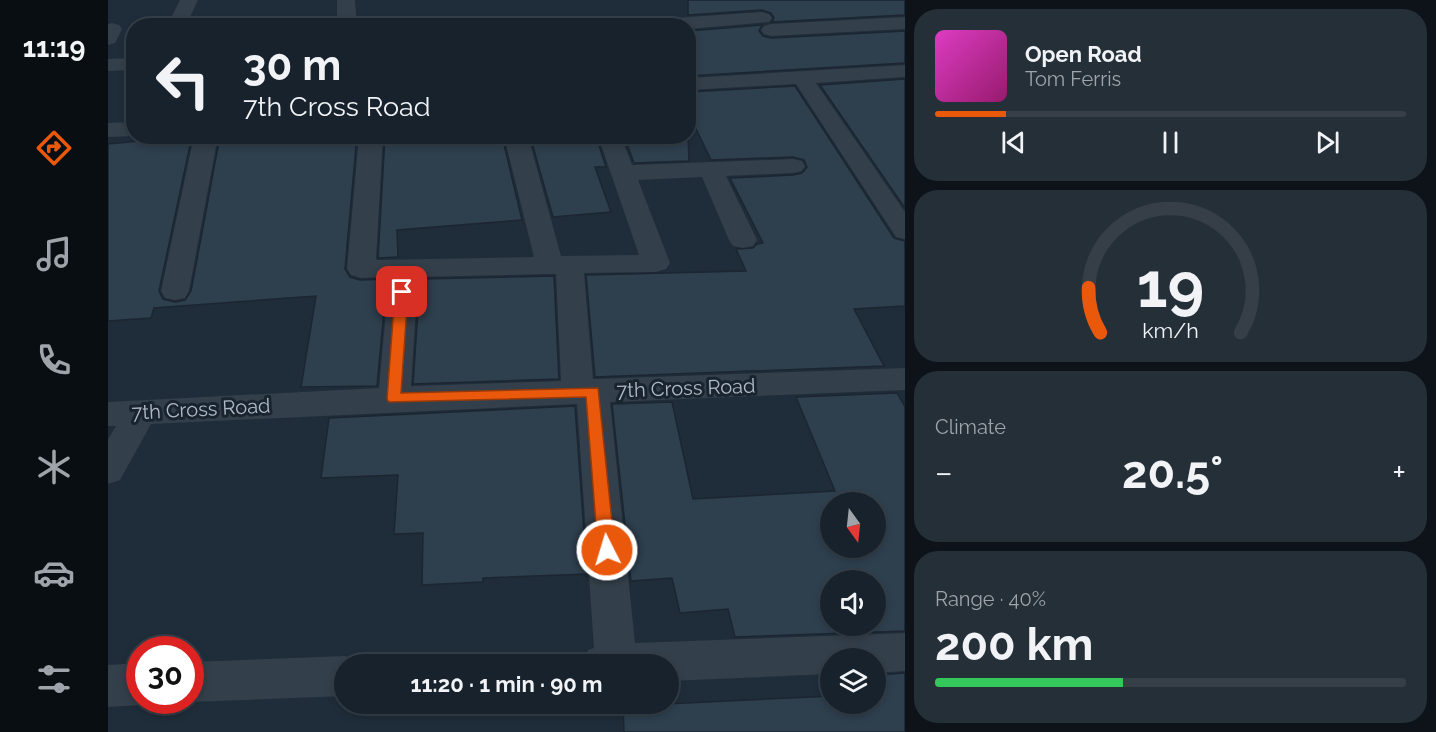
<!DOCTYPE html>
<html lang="en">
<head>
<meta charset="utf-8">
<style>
  body { margin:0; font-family:Raleway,sans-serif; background:#242f38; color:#f1f3f6; height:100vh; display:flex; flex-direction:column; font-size:22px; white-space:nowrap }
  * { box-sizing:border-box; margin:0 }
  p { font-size:20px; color:#9ea4a9 }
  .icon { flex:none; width:33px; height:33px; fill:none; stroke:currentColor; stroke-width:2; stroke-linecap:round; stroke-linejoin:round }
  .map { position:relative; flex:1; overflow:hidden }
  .side { display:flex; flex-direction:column; gap:9px; padding:9px; background:#0d1318; width:531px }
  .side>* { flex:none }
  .top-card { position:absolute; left:18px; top:18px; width:570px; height:126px; border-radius:24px; box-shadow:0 3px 9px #0003,0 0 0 2px #363f48; background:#17222c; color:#f1f3f6; overflow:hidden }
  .needle { width:39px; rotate:165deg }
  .tools { position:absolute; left:712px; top:492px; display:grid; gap:12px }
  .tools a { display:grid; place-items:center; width:66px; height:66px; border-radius:50%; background:#17222c; box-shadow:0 3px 9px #0003,0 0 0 2px #363f48; font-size:30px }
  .speed { position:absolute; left:18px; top:636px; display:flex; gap:12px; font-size:30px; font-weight:700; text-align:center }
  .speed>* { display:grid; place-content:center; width:78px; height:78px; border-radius:50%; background:#17222c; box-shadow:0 3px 9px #0003,0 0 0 2px #363f48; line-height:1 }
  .speed .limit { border:9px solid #d22; background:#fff; color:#111 }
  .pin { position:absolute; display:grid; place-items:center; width:51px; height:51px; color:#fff; margin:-26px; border-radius:12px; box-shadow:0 3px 9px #0006 }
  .me { position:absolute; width:66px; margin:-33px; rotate:355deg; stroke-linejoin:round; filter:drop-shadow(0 0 4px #0008) }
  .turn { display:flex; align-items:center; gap:21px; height:126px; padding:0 18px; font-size:27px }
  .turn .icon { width:78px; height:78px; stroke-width:2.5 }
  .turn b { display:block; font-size:42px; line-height:51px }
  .big { font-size:45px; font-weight:700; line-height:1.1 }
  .side .tile { flex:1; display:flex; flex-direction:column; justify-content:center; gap:9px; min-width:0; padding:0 21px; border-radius:24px; background:#242f38 }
  .side .dial { align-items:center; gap:0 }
  .dial svg { height:156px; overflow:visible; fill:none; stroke:#363f48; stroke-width:7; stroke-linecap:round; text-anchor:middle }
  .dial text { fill:#f1f3f6; stroke:none }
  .song { display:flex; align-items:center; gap:18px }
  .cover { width:72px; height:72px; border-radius:9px; background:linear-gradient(135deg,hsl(310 70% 55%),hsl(320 70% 35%)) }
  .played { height:6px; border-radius:3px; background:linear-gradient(90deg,#ea580c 15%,#363f48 15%) }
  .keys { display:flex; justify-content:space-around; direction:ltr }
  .heat { display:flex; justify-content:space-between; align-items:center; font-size:33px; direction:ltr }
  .charge { height:9px; border-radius:4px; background:linear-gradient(90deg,#34c759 40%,#363f48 0) }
  .trip { position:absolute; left:226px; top:654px; width:345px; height:60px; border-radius:30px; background:#17222c; box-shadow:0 3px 9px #0003,0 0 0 2px #363f48; font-weight:700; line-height:60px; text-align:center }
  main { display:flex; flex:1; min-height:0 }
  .dock { display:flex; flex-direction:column; width:108px; justify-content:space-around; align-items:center; background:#090e12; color:#9ea4a9 }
  .dock .icon { width:42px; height:42px }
  .dock .on { color:#ea580c }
  .dock b { font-size:27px; color:#f1f3f6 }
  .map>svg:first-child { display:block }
  .building { fill:#2e3f4e; stroke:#1b2631; stroke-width:1.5; fill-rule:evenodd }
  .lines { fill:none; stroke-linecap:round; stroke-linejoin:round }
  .street { fill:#333f4a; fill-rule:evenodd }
  .route { fill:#ea580c; stroke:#983908; stroke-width:1.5 }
  .labels { text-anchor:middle; stroke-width:6; stroke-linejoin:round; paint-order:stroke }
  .street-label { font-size:20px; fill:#aebac7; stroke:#19242f }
</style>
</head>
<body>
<main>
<nav class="dock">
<b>11:19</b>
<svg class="icon on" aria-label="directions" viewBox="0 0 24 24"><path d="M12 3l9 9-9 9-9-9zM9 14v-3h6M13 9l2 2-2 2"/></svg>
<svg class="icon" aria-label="music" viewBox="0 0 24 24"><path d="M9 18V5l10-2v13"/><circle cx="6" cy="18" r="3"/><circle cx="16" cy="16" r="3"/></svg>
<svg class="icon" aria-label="phone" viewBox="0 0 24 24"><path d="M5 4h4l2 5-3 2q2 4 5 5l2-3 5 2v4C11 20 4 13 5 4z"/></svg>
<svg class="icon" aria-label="climate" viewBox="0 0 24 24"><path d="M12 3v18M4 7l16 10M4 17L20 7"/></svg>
<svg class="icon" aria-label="car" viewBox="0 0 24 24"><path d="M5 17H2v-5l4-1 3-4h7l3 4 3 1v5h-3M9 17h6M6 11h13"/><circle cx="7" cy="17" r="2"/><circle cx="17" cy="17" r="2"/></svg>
<svg class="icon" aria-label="filters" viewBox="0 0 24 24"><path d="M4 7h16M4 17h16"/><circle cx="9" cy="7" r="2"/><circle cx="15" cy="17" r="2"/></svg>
</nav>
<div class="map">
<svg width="797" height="732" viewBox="0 0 797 732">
  <rect width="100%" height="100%" fill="#1f2d3a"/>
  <!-- building -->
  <path class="building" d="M580,0H797V15L664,22L666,18L663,13L654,10L580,15Z
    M654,25L651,31L655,36L663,38L797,31V63L580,76V31Z
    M797,79V208L712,85Z
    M687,86L786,238L797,241V306L746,309L776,366L487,377L478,275L638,271L628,249L645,248L649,244L655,243L622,178L685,175L694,173L699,167L696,160L685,157L603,160L580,112V92Z
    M84,136L51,291L55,299L67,302L77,300L83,291L112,136H249L237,269L242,277L252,280L279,279L269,386L193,387L208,296L46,308L43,318L0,321V144Z
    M277,136H394L414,220L289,230L290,257L270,258Z
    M422,136H488L498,167H487L503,212L445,217Z
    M516,136H580L581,161L526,163Z
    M446,276L451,379L305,384L312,279Z
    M789,393L797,407V631L627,637L620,609L572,613L564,578L523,581L504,404L564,402L585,499L727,491L688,397ZM723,502H768V548H723ZM723,580H768V626H723Z
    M467,406L479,574L375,578V582L314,585L315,533L286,534L290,475L213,478L221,418Z
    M797,673V732H516L515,706L723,696V704H768V675Z"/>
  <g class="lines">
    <!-- street -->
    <path class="street" d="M72,0H90L78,26H64L61,22Z
      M229,0H247L249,26H229Z
      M654,12L661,14L664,18L661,22L580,29V26H527L529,22L536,20Z
      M797,17V29L663,36L656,34L653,30L656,26L663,24Z
      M4,23L11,25L14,29L7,43L0,45V24Z
      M26,58V70L0,71V59Z
      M797,65V77L708,83L797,212V239L788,237L688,84L580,90V78Z
      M26,122V136L0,137V123Z
      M86,136H110L81,291L77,298L67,300L57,298L53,291Z
      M251,136H275L268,260L426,257L396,136H420L453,256L531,255L490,136H513L524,165L685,159L694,161L697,166L694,171L685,173L618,176L649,240L645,246L635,248L625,246L621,240L594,177L530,180L562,263L558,269L548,272L476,273L485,379L797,368V390L502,402L527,643L797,633V671L768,673V658H723V674L561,681V664H474L480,650L486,648L469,404L43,424L12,480L0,484V439L8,426H0V402L271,388L281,277L253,278L243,275L239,269ZM442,274H448L453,381L303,386L310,277Z
      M237,656L252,662L253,664H237V696L82,702L77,700H82V662Z
      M32,663V700H42L32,705L0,707V665Z"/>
  </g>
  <!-- route -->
  <path class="route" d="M294,288L300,292L293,393L490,388L507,550L504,555L499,558L493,555L490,550L478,397L281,402L279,399L287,292Z"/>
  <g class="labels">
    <!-- street labels -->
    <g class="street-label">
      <text transform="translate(578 388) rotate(-2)" y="7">7th Cross Road</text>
      <text transform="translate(93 409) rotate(-3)" y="7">7th Cross Road</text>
    </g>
  </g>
</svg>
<div class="tools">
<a><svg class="needle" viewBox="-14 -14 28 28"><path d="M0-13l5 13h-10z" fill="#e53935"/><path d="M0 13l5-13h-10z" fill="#9ea4a9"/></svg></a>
<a><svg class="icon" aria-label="sound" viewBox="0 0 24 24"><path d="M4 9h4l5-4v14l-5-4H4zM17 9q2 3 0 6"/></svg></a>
<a><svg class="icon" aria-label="layers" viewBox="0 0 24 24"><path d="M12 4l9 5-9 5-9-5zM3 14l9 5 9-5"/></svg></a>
</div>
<div class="speed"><div class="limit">30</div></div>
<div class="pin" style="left:294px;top:292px;background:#d93025"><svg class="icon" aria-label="arrive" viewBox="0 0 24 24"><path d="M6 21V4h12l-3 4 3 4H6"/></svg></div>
<svg class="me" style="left:499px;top:550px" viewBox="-20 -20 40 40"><circle r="17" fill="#ea580c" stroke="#fff" stroke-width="3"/><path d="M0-11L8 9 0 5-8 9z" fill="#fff"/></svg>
<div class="trip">11:20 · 1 min · 90 m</div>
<div class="top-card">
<div class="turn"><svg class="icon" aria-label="left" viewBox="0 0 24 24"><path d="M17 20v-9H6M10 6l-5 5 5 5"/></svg><div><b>30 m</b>7th Cross Road</div></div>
</div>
</div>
<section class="side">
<div class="tile">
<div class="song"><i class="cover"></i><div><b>Open Road</b><p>Tom Ferris</p></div></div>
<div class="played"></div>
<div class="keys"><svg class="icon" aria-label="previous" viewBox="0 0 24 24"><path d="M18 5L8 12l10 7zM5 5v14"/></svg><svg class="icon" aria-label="pause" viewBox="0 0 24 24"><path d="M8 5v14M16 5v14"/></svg><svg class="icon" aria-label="next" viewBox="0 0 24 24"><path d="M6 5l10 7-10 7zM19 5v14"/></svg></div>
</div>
<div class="tile dial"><svg viewBox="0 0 100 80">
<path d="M14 69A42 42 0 1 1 86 69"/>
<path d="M14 69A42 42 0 0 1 8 46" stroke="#ea580c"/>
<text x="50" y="56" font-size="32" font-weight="700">19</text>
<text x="50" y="72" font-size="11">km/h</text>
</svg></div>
<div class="tile"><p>Climate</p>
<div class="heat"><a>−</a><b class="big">20.5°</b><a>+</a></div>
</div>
<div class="tile"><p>Range · 40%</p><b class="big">200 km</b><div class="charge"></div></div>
</section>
</main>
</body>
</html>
